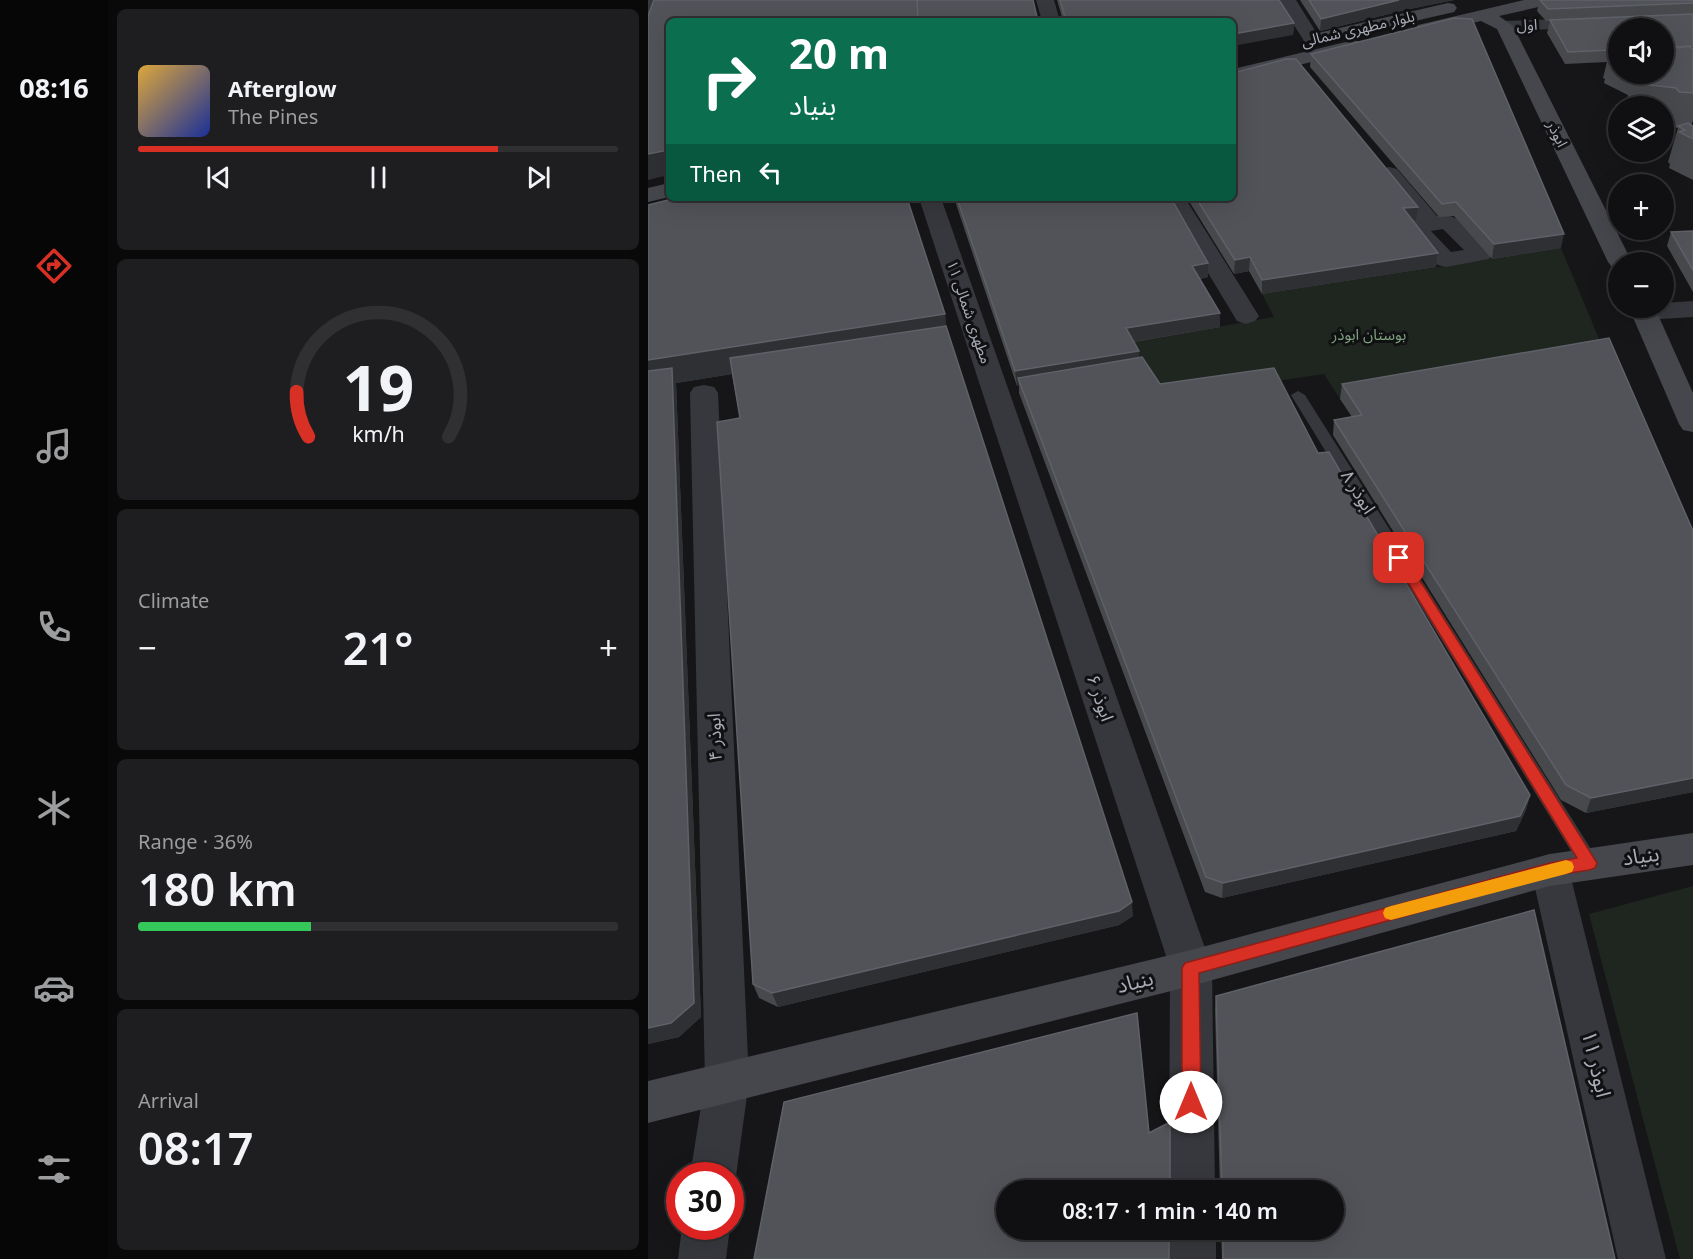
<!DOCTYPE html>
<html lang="en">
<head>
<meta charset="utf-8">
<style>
  body { margin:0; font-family:"Noto Sans","Noto Sans Arabic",sans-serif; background:#1e1e20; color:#f1f3f6; height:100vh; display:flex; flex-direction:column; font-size:22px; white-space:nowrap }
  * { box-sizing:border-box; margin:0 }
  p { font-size:20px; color:#9c9d9f }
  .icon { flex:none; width:33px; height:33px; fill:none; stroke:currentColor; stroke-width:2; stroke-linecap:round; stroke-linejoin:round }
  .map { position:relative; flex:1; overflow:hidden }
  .side { display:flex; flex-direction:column; gap:9px; padding:9px; background:#09090a; width:540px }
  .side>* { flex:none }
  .banner { position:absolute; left:18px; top:18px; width:570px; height:183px; border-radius:9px; box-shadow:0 6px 24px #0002,0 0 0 2px #303032; background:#0b6e4f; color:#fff; overflow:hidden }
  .buttons { position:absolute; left:960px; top:18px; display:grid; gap:12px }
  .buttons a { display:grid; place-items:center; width:66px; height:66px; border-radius:50%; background:#101012; box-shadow:0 6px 24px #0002,0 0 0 2px #303032; font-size:30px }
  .speed { position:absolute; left:18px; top:1162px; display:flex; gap:12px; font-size:30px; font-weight:700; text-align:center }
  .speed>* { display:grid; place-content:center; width:78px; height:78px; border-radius:50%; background:#101012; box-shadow:0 6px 24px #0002,0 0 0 2px #303032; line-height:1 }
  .speed .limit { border:9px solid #d22; background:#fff; color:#111 }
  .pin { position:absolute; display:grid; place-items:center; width:51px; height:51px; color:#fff; margin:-26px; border-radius:12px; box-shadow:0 3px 9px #0006 }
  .me { position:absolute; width:66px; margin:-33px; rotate:0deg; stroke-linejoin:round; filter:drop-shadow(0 0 4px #0008) }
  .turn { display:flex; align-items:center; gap:21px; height:126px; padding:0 24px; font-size:27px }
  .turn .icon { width:78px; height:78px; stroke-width:2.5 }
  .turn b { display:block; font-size:42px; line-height:51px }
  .then { display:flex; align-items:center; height:57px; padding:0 24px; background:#0003; gap:12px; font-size:22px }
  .big { font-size:45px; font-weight:600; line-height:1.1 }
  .side .card { flex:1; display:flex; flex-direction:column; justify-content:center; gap:9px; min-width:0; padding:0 21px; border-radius:9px; background:#1e1e20 }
  .side .dial { align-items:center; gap:0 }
  .dial svg { height:156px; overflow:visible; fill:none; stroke:#303032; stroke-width:7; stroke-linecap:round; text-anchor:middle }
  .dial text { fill:#f1f3f6; stroke:none }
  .song { display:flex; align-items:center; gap:18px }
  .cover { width:72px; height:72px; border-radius:9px; background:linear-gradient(135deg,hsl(40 70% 55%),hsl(230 70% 35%)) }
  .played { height:6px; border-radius:3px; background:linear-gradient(90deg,#d93025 75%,#303032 75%) }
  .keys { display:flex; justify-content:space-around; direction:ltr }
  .heat { display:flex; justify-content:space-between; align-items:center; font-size:33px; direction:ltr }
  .charge { height:9px; border-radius:4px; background:linear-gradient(90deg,#34c759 36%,#303032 0) }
  .trip { position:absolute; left:348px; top:1180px; width:348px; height:60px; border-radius:30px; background:#101012; box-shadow:0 6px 24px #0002,0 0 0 2px #303032; font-weight:600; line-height:60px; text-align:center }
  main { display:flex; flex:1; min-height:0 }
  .tabs { display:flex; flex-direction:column; width:108px; justify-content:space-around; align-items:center; background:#060607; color:#9c9d9f }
  .tabs .icon { width:42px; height:42px }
  .tabs .active { color:#d93025 }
  .tabs b { font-size:27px; color:#f1f3f6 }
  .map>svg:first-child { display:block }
  .green { fill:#1e261f }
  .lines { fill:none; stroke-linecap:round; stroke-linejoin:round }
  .lane { fill:#37383d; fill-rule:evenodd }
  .street { fill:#37383d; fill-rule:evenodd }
  .secondary { fill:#45474d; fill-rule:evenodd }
  .wall { fill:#47494d; fill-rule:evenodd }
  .shaded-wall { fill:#2f3033 }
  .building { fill:#525359; stroke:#5f6168; stroke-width:1.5 }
  .route { fill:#d93025; stroke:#8d1f18; stroke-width:1.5 }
  .slow { fill:#f59e0b }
  .labels { text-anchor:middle; stroke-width:6; stroke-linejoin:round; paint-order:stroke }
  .far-street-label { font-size:15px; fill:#a8adb8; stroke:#111113 }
  .far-park-label { font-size:15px; fill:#7fa381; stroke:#111113 }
  .street-label { font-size:18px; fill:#a8adb8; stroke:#111113 }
  .near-street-label { font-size:21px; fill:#a8adb8; stroke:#111113 }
</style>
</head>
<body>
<main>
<nav class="tabs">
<b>08:16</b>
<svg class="icon active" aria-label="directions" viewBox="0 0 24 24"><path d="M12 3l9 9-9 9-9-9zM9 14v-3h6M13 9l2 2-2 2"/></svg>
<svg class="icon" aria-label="music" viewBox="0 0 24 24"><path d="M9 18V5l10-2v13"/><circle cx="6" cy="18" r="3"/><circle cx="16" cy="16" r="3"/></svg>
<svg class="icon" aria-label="phone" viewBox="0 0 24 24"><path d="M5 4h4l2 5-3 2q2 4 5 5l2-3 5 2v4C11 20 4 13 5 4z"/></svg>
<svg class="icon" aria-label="climate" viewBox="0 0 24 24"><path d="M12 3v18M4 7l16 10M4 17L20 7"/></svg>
<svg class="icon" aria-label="car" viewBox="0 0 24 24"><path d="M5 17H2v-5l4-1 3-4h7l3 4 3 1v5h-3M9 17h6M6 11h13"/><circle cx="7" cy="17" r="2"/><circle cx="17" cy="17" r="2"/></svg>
<svg class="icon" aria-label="filters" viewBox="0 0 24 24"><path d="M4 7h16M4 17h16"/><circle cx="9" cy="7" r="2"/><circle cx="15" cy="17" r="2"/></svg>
</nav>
<section class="side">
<div class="card">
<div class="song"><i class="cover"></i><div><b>Afterglow</b><p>The Pines</p></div></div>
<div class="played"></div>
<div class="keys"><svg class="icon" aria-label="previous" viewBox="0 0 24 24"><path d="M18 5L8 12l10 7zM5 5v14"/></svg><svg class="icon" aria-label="pause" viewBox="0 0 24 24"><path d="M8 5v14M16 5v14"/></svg><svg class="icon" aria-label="next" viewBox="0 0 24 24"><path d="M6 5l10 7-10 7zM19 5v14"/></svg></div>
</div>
<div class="card dial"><svg viewBox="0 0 100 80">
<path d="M14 69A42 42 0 1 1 86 69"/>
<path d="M14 69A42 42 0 0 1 8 46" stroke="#d93025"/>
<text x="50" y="56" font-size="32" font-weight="700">19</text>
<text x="50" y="72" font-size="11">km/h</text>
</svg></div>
<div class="card"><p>Climate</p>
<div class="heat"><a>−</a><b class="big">21°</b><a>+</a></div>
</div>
<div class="card"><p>Range · 36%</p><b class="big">180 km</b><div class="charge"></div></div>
<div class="card"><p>Arrival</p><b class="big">08:17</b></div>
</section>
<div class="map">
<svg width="1045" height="1259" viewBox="0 0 1045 1259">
  <rect width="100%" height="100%" fill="#161618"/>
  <!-- green -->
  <path class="green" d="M913,248L957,353L692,399L676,374L513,398L478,343L626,317L614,294Z
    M1045,886V1259H1032L941,914Z"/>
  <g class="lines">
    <!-- lane -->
    <path class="lane" d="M650,391L657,395L948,857L952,863L948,869L941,872L934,869L643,395Z"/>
    <!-- street -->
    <path class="street" d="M0,0H13L6,19L0,20Z
      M388,0H406L412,21H394Z
      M630,0H648L673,40L670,44H658Z
      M944,18L950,19L953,23L950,27L856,31L850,30L847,26L850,22L856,21Z
      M741,167L749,169L789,216C813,212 825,233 841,249L845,254L841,259L798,267L790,265L755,227L758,222L768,220L730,174L733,169ZM795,229L816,250L803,252L783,231Z
      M271,198H293L564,968L567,1191H521L522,968Z
      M515,198H537L611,316L607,321L598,324L589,321Z
      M1045,301V317L997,320L988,317L984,312L988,308H1016V303Z
      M56,385L66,387L70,393L101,1081L88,1176L82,1190V1176H42L57,1081L42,393L46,387Z
      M902,854L916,858L921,870L1018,1259H970L883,870L888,858Z
      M34,1227H82L78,1259H30Z
      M520,1230H568V1259H520Z"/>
    <!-- secondary -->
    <path class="secondary" d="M876,0H907L904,4L851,16L865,26L984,262H970V269L964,267L960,262L849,29L833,21L776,34L770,33L767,29L770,25Z
      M800,3L806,4L809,8L806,12L676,42L670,41L667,37L670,33Z
      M706,40L713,42L715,46L713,50L585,81V69Z
      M21,183V197L0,202V188Z
      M981,308H1007L1045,393V432L1035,430L1031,424Z
      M1045,833V865L902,886L543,986L0,1123V1081L543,950L902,854Z"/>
  </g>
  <!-- wall -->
  <path class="wall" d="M409,0H631L646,23L645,35L585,21H415Z
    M652,0H806L757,10L672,31Z
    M892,0H1045V121L1043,125L1045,126V180L1021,168L1022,164L1020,162L1030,128L1022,127L1018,124L1016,123V106H977L980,95L956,83L957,79L955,78L959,62L917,64L899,33L902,21H898L889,11ZM970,28L1016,74H970Z
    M663,54L913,248L844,259L806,216L791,217L662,67Z
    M306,198H523L560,263V277L552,279L572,327L486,342L491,357L512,384L670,453L882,795L878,810L868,831L574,898L557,892L371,393V385L369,386Z
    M539,198H585L768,220L765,221L790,253L788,267L614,294L601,271L586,274Z
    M0,205L297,314L298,326L485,916L471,925L130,1007L111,998L105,984L92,418L84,374L28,383L53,1017L31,1037L0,1044Z
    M1045,231V292L1019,246L1023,232Z
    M694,384L1045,531V792L938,813L913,800L685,435L686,420L704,417L692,399Z
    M568,996L967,1259H574L573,1230H686V1191H572L567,1011Z"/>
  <!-- shaded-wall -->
  <path class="shaded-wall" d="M751,0H759L757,10L672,31L673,19Z
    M759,0H806L757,10Z
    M646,23L645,35L585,46V34Z
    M21,150V175L0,180V154Z
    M770,207L768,220L754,222L755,208Z
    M916,234L913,248L844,259L846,244Z
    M790,253L788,267L614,294V280Z
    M602,257L601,271L586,274L587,260Z
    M560,263V277L544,280V266Z
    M572,313V327L478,343V328Z
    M297,314L300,340L28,383L53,1017L31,1037L0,1044V360Z
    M491,351V366L370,378L371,385L369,386L367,371Z
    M1045,778V792L938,813L943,798Z
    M882,795L878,810L868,831L574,898L575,883Z
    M484,902L485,916L471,925L130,1007L124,993Z"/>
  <!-- building -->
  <path class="building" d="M6,0H269L270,21H21V150L0,154V16Z
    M269,0H385L390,21H270Z
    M412,0H631L646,23L585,34V21H418Z
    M661,0H751L673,19Z
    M892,0H1045V3L900,9Z
    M1045,14V46L1028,47L1016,40V28H970V43L963,45L962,50L920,52L902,20Z
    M806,18L824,19L916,234L846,244L808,202L794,204L663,54Z
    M1016,40L1031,48L1040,46L1045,49V93L1031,92L1028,88L993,84L984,78L988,74H1016Z
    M970,43V52L964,49L969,48L963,45Z
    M638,59H648L770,207L755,208L790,253L614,280L602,257L587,260L548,198H585V73Z
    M1040,123L1045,126V139L1031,132L1037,130L1030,126Z
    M28,198H259L297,314L0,360V205Z
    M309,198H523L560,263L544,266L572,313L478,328L491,351L367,371Z
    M1045,231V270L1023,232Z
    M298,326L484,902L471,911L124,993L105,984L69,422L92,418L82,358Z
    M961,338L1045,531V778L943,798L918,785L686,420L714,415L694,384Z
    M494,357L512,384L626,368L670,453L681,452L882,795L872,816L575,883L558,877L370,378Z
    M24,368L46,1003L23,1023L0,1028V371Z
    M886,910L967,1259H575V1230H686V1191H574L568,996Z
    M489,1013L501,1133L522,1122V1191H358V1230H521V1259H106L136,1102Z"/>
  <!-- route -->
  <path class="route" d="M751,554L756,555L949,863L947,868L941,870L902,876L551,973L553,1102L550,1108L543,1111L537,1108L534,1102V968L537,963L902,863L929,858L745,558Z"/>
  <!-- slow -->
  <path class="slow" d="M918,860L924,862L926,867L924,872L918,874L743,920L737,918L735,913L737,908L743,906Z"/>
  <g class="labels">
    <!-- far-street labels -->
    <g class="far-street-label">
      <text transform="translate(879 25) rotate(-2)" y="5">اول</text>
      <text transform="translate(710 29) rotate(-13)" y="5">بلوار مطهری شمالی</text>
      <text transform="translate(909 134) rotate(64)" y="5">ابوذر</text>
      <text transform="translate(321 312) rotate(71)" y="5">مطهری شمالی ۱۱</text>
    </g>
    <!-- far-park labels -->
    <g class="far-park-label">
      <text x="721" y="340">بوستان ابوذر</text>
    </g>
    <!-- street labels -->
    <g class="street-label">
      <text transform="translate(710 492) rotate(58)" y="6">ابوذر ۸</text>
      <text transform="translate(452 698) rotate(71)" y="6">ابوذر ۶</text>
      <text transform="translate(67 737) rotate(-92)" y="6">ابوذر ۴</text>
    </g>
    <!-- near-street labels -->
    <g class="near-street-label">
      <text transform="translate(993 856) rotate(-8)" y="7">بنیاد</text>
      <text transform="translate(487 982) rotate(-14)" y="7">بنیاد</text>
      <text transform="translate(948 1064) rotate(77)" y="7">ابوذر ۱۱</text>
    </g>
  </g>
</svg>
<div class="buttons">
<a><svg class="icon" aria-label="sound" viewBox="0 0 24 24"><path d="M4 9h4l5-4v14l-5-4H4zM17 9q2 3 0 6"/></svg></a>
<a><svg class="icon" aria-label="layers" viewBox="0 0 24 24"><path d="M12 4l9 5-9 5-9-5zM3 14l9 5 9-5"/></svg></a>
<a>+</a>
<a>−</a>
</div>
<div class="speed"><div class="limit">30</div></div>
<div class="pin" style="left:751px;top:558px;background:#d93025"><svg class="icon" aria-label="arrive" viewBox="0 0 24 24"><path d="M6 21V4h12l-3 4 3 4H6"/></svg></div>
<svg class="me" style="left:543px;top:1102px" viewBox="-20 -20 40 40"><circle r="19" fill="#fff"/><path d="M0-13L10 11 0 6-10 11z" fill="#d93025"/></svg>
<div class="trip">08:17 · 1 min · 140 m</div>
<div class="banner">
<div class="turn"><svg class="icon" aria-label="right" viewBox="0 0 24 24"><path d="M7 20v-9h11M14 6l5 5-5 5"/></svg><div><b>20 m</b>بنیاد</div></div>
<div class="then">Then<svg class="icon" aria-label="left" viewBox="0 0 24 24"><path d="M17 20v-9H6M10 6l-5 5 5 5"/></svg></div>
</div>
</div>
</main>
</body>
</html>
